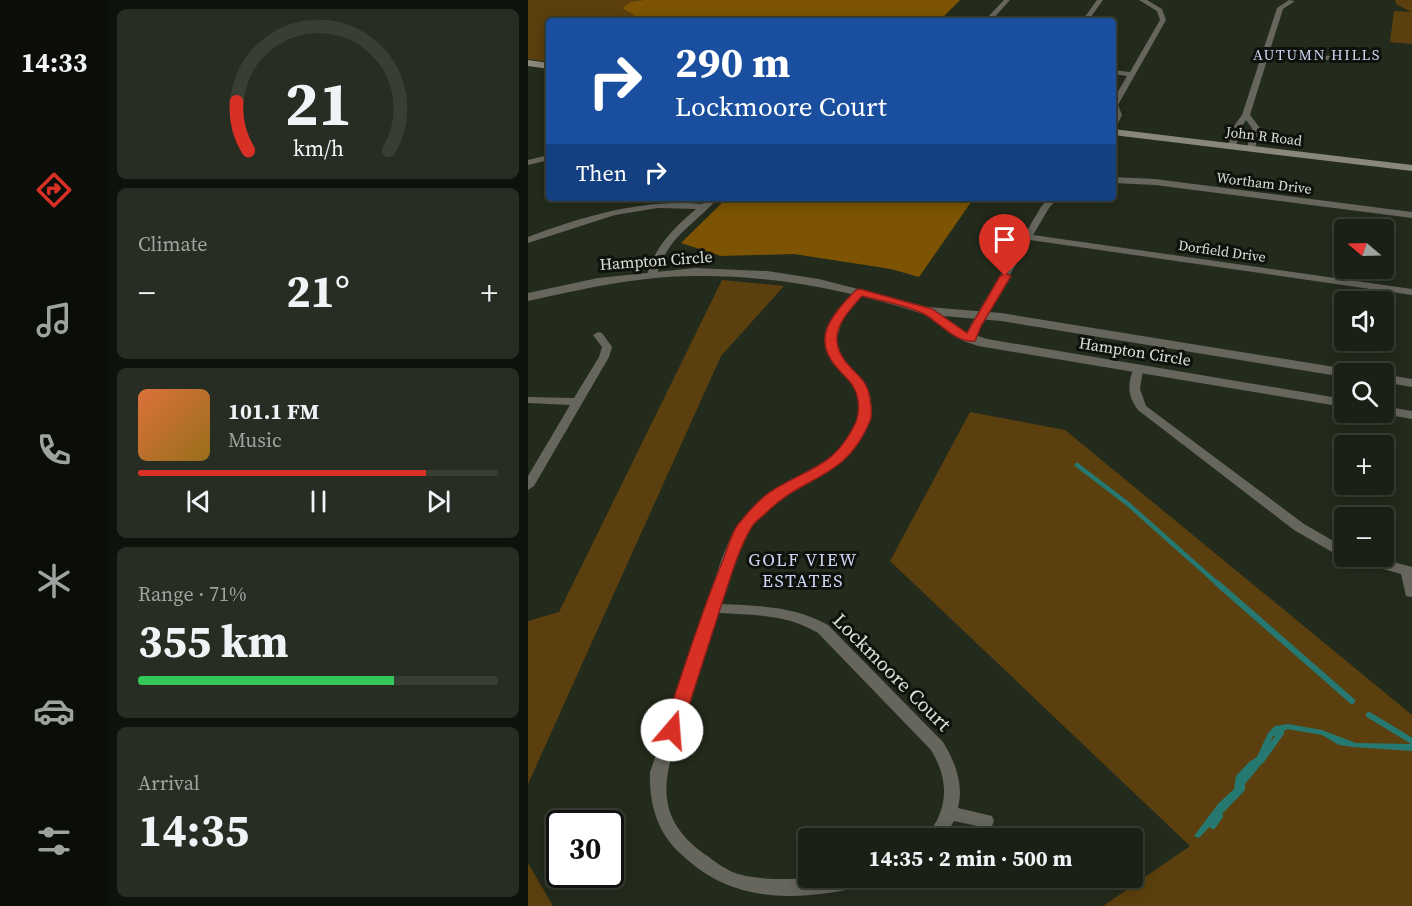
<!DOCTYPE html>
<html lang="en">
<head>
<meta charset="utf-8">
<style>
  body { margin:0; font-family:"Source Serif 4",serif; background:#272d22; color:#f1f3f6; height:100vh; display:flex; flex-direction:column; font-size:22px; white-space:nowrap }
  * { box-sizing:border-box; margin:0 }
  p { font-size:20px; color:#9fa3a0 }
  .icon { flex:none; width:33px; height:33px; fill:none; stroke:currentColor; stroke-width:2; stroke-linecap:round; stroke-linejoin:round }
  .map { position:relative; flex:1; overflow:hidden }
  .panel { display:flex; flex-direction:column; gap:9px; padding:9px; background:#0e120c; width:420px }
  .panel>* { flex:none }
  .hud { position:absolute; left:18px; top:18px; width:570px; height:183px; border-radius:6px; box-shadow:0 3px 15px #0003,0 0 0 2px #383e34; background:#1a4fa0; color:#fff; overflow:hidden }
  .needle { width:39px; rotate:289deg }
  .fabs { position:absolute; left:806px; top:219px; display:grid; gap:12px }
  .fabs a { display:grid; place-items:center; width:60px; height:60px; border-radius:6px; background:#1a2015; box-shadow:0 3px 15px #0003,0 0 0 2px #383e34; font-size:30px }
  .speed { position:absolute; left:18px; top:810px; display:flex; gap:12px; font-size:30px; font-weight:700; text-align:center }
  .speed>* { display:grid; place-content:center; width:78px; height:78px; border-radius:50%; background:#1a2015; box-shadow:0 3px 15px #0003,0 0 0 2px #383e34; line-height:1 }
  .speed .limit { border:3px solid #111; border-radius:9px; background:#fff; color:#111 }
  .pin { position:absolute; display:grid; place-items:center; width:51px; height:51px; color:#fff; margin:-62px -26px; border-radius:50% 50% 50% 0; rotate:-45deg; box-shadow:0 0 6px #0007 }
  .pin .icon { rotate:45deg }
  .me { position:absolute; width:66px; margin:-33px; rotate:18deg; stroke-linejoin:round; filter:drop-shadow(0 0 4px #0008) }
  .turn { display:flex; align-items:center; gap:21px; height:126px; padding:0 30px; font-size:27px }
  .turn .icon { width:78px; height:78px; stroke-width:2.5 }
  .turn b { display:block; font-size:42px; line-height:51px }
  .then { display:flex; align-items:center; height:57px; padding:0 30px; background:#0003; gap:12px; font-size:22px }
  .big { font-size:45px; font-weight:700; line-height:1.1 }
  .panel .widget { flex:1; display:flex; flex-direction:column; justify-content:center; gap:9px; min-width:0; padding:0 21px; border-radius:9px; background:#272d22 }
  .panel .dial { align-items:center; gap:0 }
  .dial svg { height:156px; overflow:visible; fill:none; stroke:#383e34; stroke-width:7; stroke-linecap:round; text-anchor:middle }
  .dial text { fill:#f1f3f6; stroke:none }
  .song { display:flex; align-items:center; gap:18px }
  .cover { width:72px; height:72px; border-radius:9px; background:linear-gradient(135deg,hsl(20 70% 55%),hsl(40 70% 35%)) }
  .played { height:6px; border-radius:3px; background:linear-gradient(90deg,#d93025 80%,#383e34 80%) }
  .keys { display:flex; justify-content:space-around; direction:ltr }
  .heat { display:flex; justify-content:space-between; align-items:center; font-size:33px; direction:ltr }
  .charge { height:9px; border-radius:4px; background:linear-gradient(90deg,#34c759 71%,#383e34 0) }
  .trip { position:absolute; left:270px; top:828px; width:345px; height:60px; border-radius:6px; background:#1a2015; box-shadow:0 3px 15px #0003,0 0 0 2px #383e34; font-weight:700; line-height:60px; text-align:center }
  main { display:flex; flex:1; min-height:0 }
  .dock { display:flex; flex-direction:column; width:108px; justify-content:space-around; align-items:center; background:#0a0d08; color:#9fa3a0 }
  .dock .icon { width:42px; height:42px }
  .dock .current { color:#d93025 }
  .dock b { font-size:27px; color:#f1f3f6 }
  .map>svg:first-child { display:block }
  .green { fill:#5b3f0e }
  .forest { fill:#7c5403 }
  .water { fill:#267971 }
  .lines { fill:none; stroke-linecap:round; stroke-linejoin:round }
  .stream-far1 { stroke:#267971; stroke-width:4.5 }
  .stream { stroke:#267971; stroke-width:6 }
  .minor { fill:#66665d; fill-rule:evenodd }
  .tertiary { fill:#66665d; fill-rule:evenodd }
  .secondary { fill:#89887b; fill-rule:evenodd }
  .route { fill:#d93025; stroke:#8d1f18; stroke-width:1.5 }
  .labels { text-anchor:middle; stroke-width:6; stroke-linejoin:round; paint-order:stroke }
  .far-street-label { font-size:14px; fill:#dbe0d6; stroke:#0f120c }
  .far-neighbourhood-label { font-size:15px; letter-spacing:1.5px; fill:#cbd7f2; stroke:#0f120c }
  .street-label { font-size:16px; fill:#dbe0d6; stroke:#0f120c }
  .neighbourhood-label { font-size:18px; letter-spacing:1.5px; fill:#cbd7f2; stroke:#0f120c }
  .near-street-label { font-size:20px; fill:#dbe0d6; stroke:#0f120c }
</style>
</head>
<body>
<main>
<nav class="dock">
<b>14:33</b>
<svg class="icon current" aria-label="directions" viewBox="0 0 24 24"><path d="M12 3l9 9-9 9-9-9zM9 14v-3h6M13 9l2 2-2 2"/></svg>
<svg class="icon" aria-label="music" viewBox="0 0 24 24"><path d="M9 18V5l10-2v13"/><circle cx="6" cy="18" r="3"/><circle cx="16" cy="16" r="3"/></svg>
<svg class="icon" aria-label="phone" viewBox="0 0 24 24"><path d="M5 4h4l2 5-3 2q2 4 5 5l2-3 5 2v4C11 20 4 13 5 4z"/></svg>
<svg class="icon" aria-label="climate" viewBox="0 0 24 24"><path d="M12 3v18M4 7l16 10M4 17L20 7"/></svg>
<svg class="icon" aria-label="car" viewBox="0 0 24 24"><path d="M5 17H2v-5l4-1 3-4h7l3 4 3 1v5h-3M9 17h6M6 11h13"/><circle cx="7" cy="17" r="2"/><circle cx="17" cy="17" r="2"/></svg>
<svg class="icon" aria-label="filters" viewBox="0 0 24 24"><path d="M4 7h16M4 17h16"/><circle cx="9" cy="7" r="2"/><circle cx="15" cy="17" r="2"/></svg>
</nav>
<section class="panel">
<div class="widget dial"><svg viewBox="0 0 100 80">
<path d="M14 69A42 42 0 1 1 86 69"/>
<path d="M14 69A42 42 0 0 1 8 44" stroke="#d93025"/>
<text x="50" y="56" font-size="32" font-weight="700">21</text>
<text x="50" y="72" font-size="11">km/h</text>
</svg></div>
<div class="widget"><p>Climate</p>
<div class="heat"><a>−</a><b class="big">21°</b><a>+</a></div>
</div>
<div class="widget">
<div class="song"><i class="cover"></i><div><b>101.1 FM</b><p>Music</p></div></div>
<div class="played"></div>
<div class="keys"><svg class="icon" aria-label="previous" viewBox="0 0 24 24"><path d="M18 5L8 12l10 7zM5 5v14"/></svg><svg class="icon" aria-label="pause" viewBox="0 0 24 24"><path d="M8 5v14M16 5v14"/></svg><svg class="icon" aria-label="next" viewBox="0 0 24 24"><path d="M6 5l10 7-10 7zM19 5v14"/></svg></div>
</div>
<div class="widget"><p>Range · 71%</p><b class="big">355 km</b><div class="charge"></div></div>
<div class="widget"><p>Arrival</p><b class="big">14:35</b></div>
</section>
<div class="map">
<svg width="884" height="906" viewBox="0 0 884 906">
  <rect width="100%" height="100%" fill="#232b1c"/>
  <!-- green -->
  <path class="green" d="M0,0H432L411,21H21V62L0,59Z
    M867,0H884V44L862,42L866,11L883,12L868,4Z
    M194,280L256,286L193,356L0,784V621L31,612Z
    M442,412L537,430L884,715V906H575L662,846L362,561Z
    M0,863L25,906H0Z"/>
  <!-- forest -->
  <path class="forest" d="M117,0H432L411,21H104L106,15L94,8L103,2Z
    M199,198H446L391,277L363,269L266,254L193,256L153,243Z"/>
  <!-- water -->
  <path class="water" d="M760,724L794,730L828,743L884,744V751L825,747L811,745L794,735L759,729L752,735L745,736L736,761L717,784V790L671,838L666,836L690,804L706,789L708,776L721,762L729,757L740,733L747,726Z"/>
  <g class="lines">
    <!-- stream-far1 -->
    <path class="stream-far1" d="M549,465L600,504L691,585"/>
    <!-- stream -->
    <path class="stream" d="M689,583L824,701
      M841,715L884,741
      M733,761L753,733
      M685,826L692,816"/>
    <!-- minor -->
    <path class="minor" d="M476,0H482L463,21H456Z
      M569,0H575L560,21H554Z
      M611,0H619L634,9L638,20L590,105L594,115L588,127H585V100L599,76L585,74V70L602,72L632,20L629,11Z
      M761,0L767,1L755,9L742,50L820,58L823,60L820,62L741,54L722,115L732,128L727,148L723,150L719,148L724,128L718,120L714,126L708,146L701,148L700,146L706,126L714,115L749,8Z
      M21,155V160L0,165V160Z
      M585,177L627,179L884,212V218L627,185L585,183Z
      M181,198H190C166,225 139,237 129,275L124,278L119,275C127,246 146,228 168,209L130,208L87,215L0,243V237C57,216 113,199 174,204Z
      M521,198H530L521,208L505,235L884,289V295L502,240L452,326L447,340H439L438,338L442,326L513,207Z
      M332,289L337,292L315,318L307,344C315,366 340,378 343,401C344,409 342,416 340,423C323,474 268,479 234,513C211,537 202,572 193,604C231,606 267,606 300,625L415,742C427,762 436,783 430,808L464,816L466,821L464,826L458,828L426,821L416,838H399C401,831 407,825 410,818C421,795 416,771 403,750L290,633C259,614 225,615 191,613C180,645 169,677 159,709C141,764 117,810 175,853C187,861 199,872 214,875C258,885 302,873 346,878L343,883L337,886C270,901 207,905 154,855C129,833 121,804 122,772C140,720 158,668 176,616C186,585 193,550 212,523C244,478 317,474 331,415C338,385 305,370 297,344L305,317L328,290Z
      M70,332L74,333L84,347L81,357L6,486L0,490V476L42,405L0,403V397L46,398L71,357L74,347L65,335Z
      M610,367L615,370L612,389L618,406L776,524L816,547V556H843L884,567V597L878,596L873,574L820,559L819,557L811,556L766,530L610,410C600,396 599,386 605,370Z"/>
    <!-- tertiary -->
    <path class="tertiary" d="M167,268L239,271L291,279L400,307L473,313L825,370L832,374H816V377L473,321L415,316L438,332L459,339L816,399V407L456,347C446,345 434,341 426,336C415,329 405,317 392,313C320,290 244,275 167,276C111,276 55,289 0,301V293L70,278Z
      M855,374L884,379V387L855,382Z
      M855,406L884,411V419L850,413L855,412Z"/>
    <!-- secondary -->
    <path class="secondary" d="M0,60L21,63V69L0,66Z
      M585,129L884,165V171L585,135Z"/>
  </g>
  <!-- route -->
  <path class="route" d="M477,273L483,276L453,326L447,341C430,344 412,324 398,315C382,306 353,301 334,296C311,321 296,341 324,369C334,379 340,384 342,399C343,407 345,413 342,421C317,481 277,474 239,512C234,517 226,522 223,528C209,552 201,583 192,609C179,650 166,690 153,730L150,735L144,737L138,735L135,730C155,673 172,614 196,558C200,547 204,530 213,521C221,511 232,499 242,492C280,467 306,469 328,422C331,414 331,408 330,400C328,386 321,381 311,370C281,339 304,315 328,290L332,289L404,309L439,333L472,276Z"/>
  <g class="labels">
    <!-- far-street labels -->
    <g class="far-street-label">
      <text transform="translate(736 136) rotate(7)" y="5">John R Road</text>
      <text transform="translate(736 183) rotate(7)" y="5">Wortham Drive</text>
      <text transform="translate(694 251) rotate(8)" y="5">Dorfield Drive</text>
    </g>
    <!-- far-neighbourhood labels -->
    <g class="far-neighbourhood-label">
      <text x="789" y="60">AUTUMN HILLS</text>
    </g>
    <!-- street labels -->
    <g class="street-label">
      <text transform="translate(128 260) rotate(-4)" y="6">Hampton Circle</text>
      <text transform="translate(607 351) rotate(9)" y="6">Hampton Circle</text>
    </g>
    <!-- neighbourhood labels -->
    <g class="neighbourhood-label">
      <text x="275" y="566">GOLF VIEW<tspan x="275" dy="21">ESTATES</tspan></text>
    </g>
    <!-- near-street labels -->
    <g class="near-street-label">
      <text transform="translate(364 672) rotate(45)" y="7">Lockmoore Court</text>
    </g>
  </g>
</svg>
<div class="fabs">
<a><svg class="needle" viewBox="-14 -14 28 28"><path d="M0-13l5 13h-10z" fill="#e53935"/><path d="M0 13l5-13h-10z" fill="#9fa3a0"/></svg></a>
<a><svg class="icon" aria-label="sound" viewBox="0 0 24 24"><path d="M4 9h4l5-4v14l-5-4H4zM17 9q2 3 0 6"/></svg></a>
<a><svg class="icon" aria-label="search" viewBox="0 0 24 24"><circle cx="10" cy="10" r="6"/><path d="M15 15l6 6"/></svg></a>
<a>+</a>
<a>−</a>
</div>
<div class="speed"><div class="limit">30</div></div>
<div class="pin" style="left:477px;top:276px;background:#d93025"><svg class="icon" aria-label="arrive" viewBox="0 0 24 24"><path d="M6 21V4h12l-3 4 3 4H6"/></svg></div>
<svg class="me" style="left:144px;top:730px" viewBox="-20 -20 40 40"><circle r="19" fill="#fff"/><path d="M0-13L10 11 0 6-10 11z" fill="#d93025"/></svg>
<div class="trip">14:35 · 2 min · 500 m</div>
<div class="hud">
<div class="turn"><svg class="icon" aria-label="right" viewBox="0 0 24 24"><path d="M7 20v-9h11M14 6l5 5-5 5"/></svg><div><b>290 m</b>Lockmoore Court</div></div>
<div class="then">Then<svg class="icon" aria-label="right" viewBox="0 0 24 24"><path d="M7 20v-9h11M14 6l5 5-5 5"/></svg></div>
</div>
</div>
</main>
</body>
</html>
